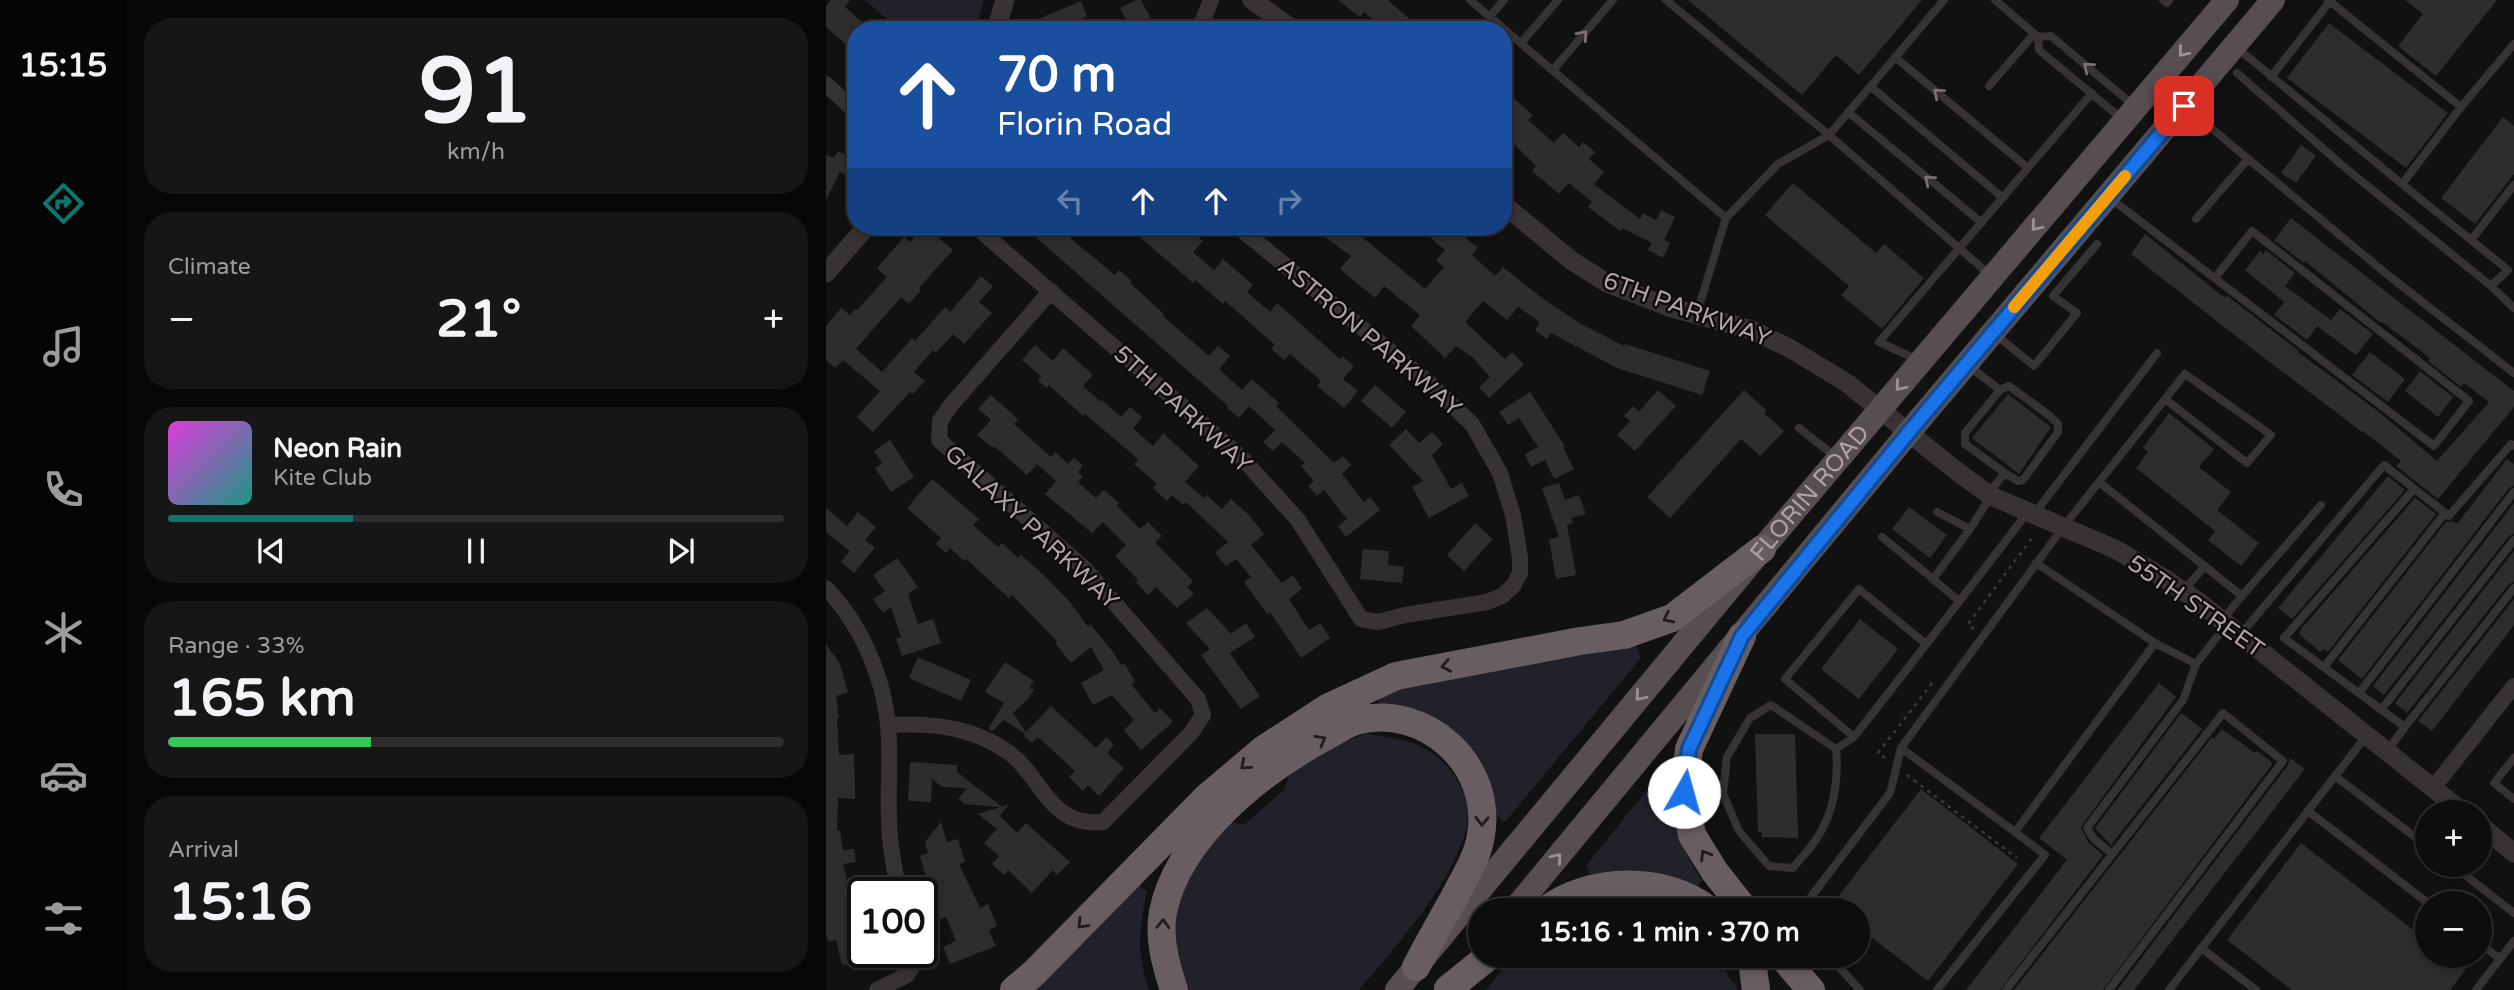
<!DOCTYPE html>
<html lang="en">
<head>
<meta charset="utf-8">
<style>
  body { margin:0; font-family:"Varela Round",sans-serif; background:#171616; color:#f1f3f6; height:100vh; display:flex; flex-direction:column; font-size:26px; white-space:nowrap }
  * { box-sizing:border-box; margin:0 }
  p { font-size:23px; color:#9b9c9d }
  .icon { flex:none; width:38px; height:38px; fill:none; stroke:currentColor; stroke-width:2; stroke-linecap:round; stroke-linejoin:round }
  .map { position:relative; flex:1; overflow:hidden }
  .panel { display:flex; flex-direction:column; gap:18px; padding:18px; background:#080707; width:700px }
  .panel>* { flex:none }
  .top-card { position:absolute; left:21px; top:21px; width:665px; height:214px; border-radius:28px; box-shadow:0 4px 10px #0003,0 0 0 2px #2e2d2e; background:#1a4fa0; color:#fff; overflow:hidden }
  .controls { position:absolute; left:1589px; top:800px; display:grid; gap:14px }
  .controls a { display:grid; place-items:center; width:77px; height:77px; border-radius:50%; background:#0e0d0d; box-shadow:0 4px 10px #0003,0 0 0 2px #2e2d2e; font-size:35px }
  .speed { position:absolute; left:21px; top:877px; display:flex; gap:14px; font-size:35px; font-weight:700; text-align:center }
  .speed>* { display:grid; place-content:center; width:91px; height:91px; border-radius:50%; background:#0e0d0d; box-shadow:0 4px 10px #0003,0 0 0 2px #2e2d2e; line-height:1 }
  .speed .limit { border:4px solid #111; border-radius:10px; background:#fff; color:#111 }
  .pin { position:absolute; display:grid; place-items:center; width:60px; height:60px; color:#fff; margin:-30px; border-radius:14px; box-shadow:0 4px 10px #0006 }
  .me { position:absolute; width:77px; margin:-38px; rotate:7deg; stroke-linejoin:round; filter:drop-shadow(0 0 5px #0008) }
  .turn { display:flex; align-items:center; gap:24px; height:147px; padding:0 35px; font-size:32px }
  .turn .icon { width:91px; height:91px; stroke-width:2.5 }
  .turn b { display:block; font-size:49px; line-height:60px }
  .lanes { display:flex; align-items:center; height:66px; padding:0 35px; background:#0003; justify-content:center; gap:35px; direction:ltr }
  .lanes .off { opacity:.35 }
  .big { font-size:52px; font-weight:700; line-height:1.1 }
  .panel .card { flex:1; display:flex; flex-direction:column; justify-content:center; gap:10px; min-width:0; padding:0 24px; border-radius:28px; background:#171616 }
  .panel .dial { align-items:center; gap:0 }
  .dial b { font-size:91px; line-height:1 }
  .song { display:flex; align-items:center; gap:21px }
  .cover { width:84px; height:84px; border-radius:10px; background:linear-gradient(135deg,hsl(300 70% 55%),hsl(170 70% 35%)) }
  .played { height:7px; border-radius:4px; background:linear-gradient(90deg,#0f766e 30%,#2e2d2e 30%) }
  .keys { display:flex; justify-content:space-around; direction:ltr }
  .heat { display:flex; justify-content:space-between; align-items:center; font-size:38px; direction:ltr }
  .charge { height:10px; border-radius:5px; background:linear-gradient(90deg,#34c759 33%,#2e2d2e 0) }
  .trip { position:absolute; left:642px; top:898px; width:402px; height:70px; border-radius:35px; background:#0e0d0d; box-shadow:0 4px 10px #0003,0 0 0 2px #2e2d2e; font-weight:700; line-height:70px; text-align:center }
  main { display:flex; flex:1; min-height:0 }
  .tabs { display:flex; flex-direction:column; width:126px; justify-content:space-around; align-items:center; background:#060505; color:#9b9c9d }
  .tabs .icon { width:49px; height:49px }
  .tabs .on { color:#0f766e }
  .tabs b { font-size:32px; color:#f1f3f6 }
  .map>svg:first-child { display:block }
  .green { fill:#22212a }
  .building { fill:#2e2c2c }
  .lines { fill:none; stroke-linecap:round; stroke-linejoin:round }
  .path { stroke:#3e383a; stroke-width:2.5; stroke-dasharray:3.5 5; stroke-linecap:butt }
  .service { stroke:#373233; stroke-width:8 }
  .minor { stroke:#373233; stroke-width:16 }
  .tertiary { stroke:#373233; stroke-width:19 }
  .primary { stroke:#564e50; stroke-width:24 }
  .motorway { stroke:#685e61; stroke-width:28 }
  .oneway { stroke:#7b7073 }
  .oneway2 { stroke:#a09196 }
  .oneway3 { stroke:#1f1c1d }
  .route-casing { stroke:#114b97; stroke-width:18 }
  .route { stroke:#1a73e8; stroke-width:12 }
  .slow { stroke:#f59e0b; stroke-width:12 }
  .labels { text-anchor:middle; stroke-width:5; stroke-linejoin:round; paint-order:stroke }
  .street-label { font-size:24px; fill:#b2a2a8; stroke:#0d0c0c }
</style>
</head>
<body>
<main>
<nav class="tabs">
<b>15:15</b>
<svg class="icon on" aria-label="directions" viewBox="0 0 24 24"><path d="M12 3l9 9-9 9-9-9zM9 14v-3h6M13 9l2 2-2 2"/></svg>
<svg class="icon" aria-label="music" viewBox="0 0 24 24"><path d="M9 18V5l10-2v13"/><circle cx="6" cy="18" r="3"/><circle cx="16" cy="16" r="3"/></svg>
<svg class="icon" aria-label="phone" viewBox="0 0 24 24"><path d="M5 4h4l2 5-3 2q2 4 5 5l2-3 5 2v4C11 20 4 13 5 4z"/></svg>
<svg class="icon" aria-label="climate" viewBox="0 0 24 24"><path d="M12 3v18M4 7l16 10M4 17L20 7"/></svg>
<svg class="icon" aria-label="car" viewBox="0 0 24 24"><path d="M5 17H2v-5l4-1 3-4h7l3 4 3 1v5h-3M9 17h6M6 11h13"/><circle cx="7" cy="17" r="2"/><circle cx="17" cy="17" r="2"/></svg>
<svg class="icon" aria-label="filters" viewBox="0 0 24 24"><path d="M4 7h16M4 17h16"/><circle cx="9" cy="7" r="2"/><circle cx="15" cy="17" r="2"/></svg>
</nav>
<section class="panel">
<div class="card dial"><b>91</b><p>km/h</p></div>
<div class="card"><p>Climate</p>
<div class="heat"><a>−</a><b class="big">21°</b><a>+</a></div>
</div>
<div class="card">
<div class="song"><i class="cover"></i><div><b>Neon Rain</b><p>Kite Club</p></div></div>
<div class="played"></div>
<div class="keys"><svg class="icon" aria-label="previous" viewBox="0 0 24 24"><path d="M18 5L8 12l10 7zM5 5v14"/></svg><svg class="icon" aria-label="pause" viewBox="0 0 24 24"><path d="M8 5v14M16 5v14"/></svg><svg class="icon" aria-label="next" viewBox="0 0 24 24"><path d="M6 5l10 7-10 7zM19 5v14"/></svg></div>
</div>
<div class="card"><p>Range · 33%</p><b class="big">165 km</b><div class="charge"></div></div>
<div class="card"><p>Arrival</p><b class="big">15:16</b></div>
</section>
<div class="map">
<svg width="1688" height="990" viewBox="0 0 1688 990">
  <rect width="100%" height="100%" fill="#121111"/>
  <!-- green -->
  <path class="green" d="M39,0H158L150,30H74Z
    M810,645L815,658L679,822L669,814L661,782L554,711L551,697L584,685Z
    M539,734C578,738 609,744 631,780C637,790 643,803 642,815C639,870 568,949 533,990H361L348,961L346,920L367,866L403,823L419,824L458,790L464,774L503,748Z
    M831,777L844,785C844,822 856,850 876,880L870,889L767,878L760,866Z
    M312,885L321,891C313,929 310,952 323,990H209Z
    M794,899L816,902L844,910H747L757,904Z
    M691,956H899C898,968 901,979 911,986V990H660L682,963Z"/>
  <!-- building -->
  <path class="building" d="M5,0H24L19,7L45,30H30V53L0,27V6Z
    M310,0H315L331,30H305L294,8Z
    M512,0H562L586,21L584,23L592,30H559L538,12L534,17Z
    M862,0H1096L1033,75L1010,55L976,95Z
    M1579,0H1671L1610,76L1572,46L1597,14Z
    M255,1L261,17L251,21L253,27L245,30H216L212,19Z
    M1503,23L1622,113L1580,168L1461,78Z
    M677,89L707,115L702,120L728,143L737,133L753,147L757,142L769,152L763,159L778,172L768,184L814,219L817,213L830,220L835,210L849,217L838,240L844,243L837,258L822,250L826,243L796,228L794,231L762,207L766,202L743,183L733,194L706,171L710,166L677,133Z
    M1677,117L1688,126V174L1649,224L1615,198Z
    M1475,145L1490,156L1470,183L1455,173Z
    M12,151L30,160V165L24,177L14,172L0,200V155L8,158Z
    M967,183L1050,253L1058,244L1098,278L1056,329L1015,295L1023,286L939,215Z
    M1465,218L1688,391V407L1612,499L1570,466L1575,461L1537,431L1536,432L1416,341L1305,254L1319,234L1399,298L1400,295L1473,351L1472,352L1553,412L1611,461L1663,402L1638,383L1635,387L1602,361L1604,358L1556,322L1555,323L1479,261L1478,263L1448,240Z
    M99,226L127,250L93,288L95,290L83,304L75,297L30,349L56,372L86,338L89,341L119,307L124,312L155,276L167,286L153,302L166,313L138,344L127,334L110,353L107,350L88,372L99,381L87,394L84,392L47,432L31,417L54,391L17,360L9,368L0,360V326L15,308L24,315L29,309L31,310L61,277L51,268L78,237L84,242Z
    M197,226H239L248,234L244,238L289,275L293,270L306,281L304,283L338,314L337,316L383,356L392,346L404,356L393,369L416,390L426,379L453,403L450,406L508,463L517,456L525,465L516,474L538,502L544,497L554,510L520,537L512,526L521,519L498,490L491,496L482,486L488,481L475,466L479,463L456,442L447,451L437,442L449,430L423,406L413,418L401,408L402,406Z
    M301,226H359L377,241L367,252L388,270L397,259L427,285L421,292L444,312L451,303L514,359L516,356L528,366L517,379L532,391L518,408L491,386L495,381L464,354L458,360L445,349L449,345L399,301L397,304L369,280L367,283Z
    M484,226H523L599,289L618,267L610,260L619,250L591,226H621L634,236L636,234L652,248L646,255L669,276L677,267L712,295L753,323L798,346L799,344L884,371L876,395L791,368L725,333L721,339L709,330L714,322L692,307L681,320L657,301L639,322L679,359L686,352L698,365L663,398L653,387L664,377L646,357L630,346L619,358L585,326L594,315L558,286L549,298L514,269L525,256Z
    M1440,250L1469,273L1459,286L1505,320L1514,309L1547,334L1530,355L1491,326L1481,340L1448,315L1458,302L1419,270L1434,251L1437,254Z
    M209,345L227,361L237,348L267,375L257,386L275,402L276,400L295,417L304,407L316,417L307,428L327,446L337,433L373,466L359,482L378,498L381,495L396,509L405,499L423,515L438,534L425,545L456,583L467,575L476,589L463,599L483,630L494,623L504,638L475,658L444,612L441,614L418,582L425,577L410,559L400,566L389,553L402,542L360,502L357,505L346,495L341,501L327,488L331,484L308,464L312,459L259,414L257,416L223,385L221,388L212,381L215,376L196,360Z
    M1544,352L1579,379L1562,402L1526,375Z
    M1594,371L1627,397L1612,417L1579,391Z
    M549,385L580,412L566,428L535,401Z
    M832,390L850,406L809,451L791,435L804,421L798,416L807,406L813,412Z
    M918,390L940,410L938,413L958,431L934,456L915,439L844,518L821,497Z
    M704,392L739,446L737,447L748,469L728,479L719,460L705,467L699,454L712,447L693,418L682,425L673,412Z
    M1182,394L1225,427L1193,474L1146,438Z
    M165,395L192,419L188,424L225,457L229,452L242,464L248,457L257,466L252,472L257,477L252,482L270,498L278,490L293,503L291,506L314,529L322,522L336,536L329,542L367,581L361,587L368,594L351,608L330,587L322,595L310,582L312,580L289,556L300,545L277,522L266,533L219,494L230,481L211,464L201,475L168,446L167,448L151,435L165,420L152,409Z
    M1343,413L1388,449L1373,467L1405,492L1391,510L1433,543L1415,566L1382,540L1389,531L1310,468L1322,452L1317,447Z
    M580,429L593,443L606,432L617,444L606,455L625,489L636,483L643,496L603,518L586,487L597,481L563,445Z
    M64,440L88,477L65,492L49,468L56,463L48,451Z
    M1681,459L1688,464V486L1683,488L1536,679L1512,660L1620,522L1627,521L1631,524Z
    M1562,476L1579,490L1466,619L1452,608Z
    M106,479L153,519L147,525L172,547L176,543L192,558L195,555L217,574L244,602L262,627L264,624L287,652L295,665L299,664L309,682L305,684L329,713L334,708L347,722L315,750L298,730L308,720L286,695L267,705L255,683L278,670L265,647L245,663L229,643L231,641L186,595L183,598L140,559L138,561L124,548L120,553L110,544L115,538L81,508Z
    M733,483L739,500L753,495L760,514L745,518L747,523L741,525L750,575L730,579L723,539L733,537L716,488Z
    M1589,498L1610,514L1502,652L1497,649L1494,652L1473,634L1476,628Z
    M1688,503V534L1683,536L1558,695L1547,686Z
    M1083,507L1121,535L1104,558L1066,529Z
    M0,508L21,526L32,512L50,527L39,540L49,548L28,573L15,562L24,551L0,532Z
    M649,523L667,539L638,571L621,555Z
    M537,549L563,551L562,565L578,567L576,583L534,579Z
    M1688,551V582L1683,584L1581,713L1569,703Z
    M71,558L92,587L82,594L92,624L107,619L115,643L76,656L70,639L75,637L65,607L57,613L47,599L59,591L47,575Z
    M1688,599V625L1606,731L1592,721Z
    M381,608L405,634L420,623L429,637L404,653L434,696L415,709L375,655L384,649L360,623Z
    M1034,619L1072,649L1033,699L995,669Z
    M0,644L14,664L22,692L10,696L13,718L11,719L13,755L28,754L29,782V799L12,798L11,831L14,830L17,850L28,849L30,862L17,864L26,896L37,893V911L29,914L37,946V960L16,965L10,940L2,942L0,933Z
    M92,657L145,680L135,701L83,678Z
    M179,662L208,681L204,687L208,690L201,700L187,713L200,732L225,706L270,748L280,737L288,745L281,753L298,768L273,796L262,785L257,791L243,777L249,771L212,737L206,743L197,735L199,734L178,720L166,731L162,729L178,703L159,692Z
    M1333,683L1350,697L1255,827L1262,842L1277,855L1174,990H1140L1241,860L1213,838Z
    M1355,713L1376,729L1285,845L1269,828Z
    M1396,729L1429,753L1431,751L1447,763L1277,990H1188L1386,737L1388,739Z
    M929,734H969L972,838L936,837V832H932Z
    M1464,758L1479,769L1308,990H1291L1462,765Z
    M84,762L131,765V772L176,807L183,804L174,816L191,833L200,823L244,862L231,875L227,870L206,893L182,870L178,875L166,864L173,856L158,843L171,829L152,814L175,807L139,804L132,799L141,788L116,787L106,779L105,802L82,801Z
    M1095,789L1192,864L1102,981L1032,927V910H1002Z
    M115,822L121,842L132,839L139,862L133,864L154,908L162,904L171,926L163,930L170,946L124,964L117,947L130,941L120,917L115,919L99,886L102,884L94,856L102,853L99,842Z
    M1475,843L1591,933L1592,931L1601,938V956H1624L1640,969L1624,990H1466L1401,940Z"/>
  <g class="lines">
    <!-- path -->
    <path class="path" d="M1148,629L1142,624L1206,538
      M1059,758L1052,753L1107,682
      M1081,775L1191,858"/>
    <!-- service -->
    <path class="service" d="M644,0L900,218
      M840,0L1003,135L1164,275
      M1169,0L1212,37L1213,50L1296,119
      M1337,0L1341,3L1343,0
      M1502,0L1635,107L1688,44
      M664,16L678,0
      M1212,37L1225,36L1307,105
      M695,43L732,0
      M1410,47L1576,184L1635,107
      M1069,57L1202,168
      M727,70L787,0
      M1411,73L1517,166L1665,286L1682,270L1576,184
      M1445,77L1505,0
      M1044,86L1177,198
      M1163,86L1208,34
      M1361,108L1563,276L1688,373
      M1022,112L1156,223
      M1284,198L1608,446L1643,401L1426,231L1389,278
      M1370,219L1422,159
      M1645,240L1688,185
      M1665,286L1688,308
      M871,313L900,218L952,164L1003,135L1118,0
      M1169,334L1208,366L1251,313L1227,296L1271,244
      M1092,360L1053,342L1266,93
      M1143,366L1174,390L1139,433V444L1179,473L1163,492
      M1174,390L1183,386L1224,416L1232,424V432L1197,480L1192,481L1179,473
      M1339,399L1421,463L1445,435L1359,374L1238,526L1075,748L1189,832L1329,643L1370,664L1401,624
      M973,428L1010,457
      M1273,482L1416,596L1495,505
      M1588,489L1458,638L1579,727L1688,588
      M1111,512L1144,529L1165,496
      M1209,513L1331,353
      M1056,537L1107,579L1144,529
      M1210,563L1329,643
      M1107,579L1133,601
      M1357,591L1379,566
      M1396,620L1416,596
      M1414,635L1558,465L1623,516L1685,444L1688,446
      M1100,644L1033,589L959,679L1028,737C1086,663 1144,588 1201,513
      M1498,667L1619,513
      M1533,693L1688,492
      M1555,710L1688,540
      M1010,749C1013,778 1008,813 991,838C984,849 975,858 967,868L943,866L913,831L897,794L901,757L924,718L945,705L1010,749L1028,737
      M1562,750L1579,727
      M1688,758L1668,783L1688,799
      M1509,776L1601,846
      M1482,811L1602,903
      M1286,854L1267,838L1261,828L1357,700L1370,664
      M1625,864L1688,913
      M975,910L1064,793L1075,748
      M1654,943L1674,959
      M1375,948L1430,990
      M1003,956L1034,990
      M1111,990L1219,855L1189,832
      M1180,990L1397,713L1457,761L1283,990
      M1343,990L1541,735
      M1650,990L1688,941"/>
    <!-- minor -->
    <path class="minor" d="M373,30L385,0
      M0,84L30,112
      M149,226L415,457L472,520L535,619L552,622L579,615L661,602L676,596L687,586L694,573V558L687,515L674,473L646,424L602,382L411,226
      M0,588C39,629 62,687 63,743C64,768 62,793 63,818C63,843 68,868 73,892
      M62,725C105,723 145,726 182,752C217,777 222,827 277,822L365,733L377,715L372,699L259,569L113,440L114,421L125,405L225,291
      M1607,788L1688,686
      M51,990L81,975L92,957L90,952"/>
    <!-- tertiary -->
    <path class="tertiary" d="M426,0L468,30
      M170,30L179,0
      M677,204L746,261L781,283L843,307L926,330L965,349L1021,383L1133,473L1165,496L1291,550L1341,580L1373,602L1637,812
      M0,273L41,226
      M1654,825L1688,853"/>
    <!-- primary -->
    <g class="primary">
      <path d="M688,910L1083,432L1447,0"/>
      <path id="s1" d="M571,990L936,549L1401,0"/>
    </g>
    <!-- motorway -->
    <path class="motorway" d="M916,636L863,749L858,792L866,835L889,872L919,910
      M720,910C764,877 839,875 883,910
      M923,956L926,961L930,990
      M956,956L985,990
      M622,989L663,956
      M188,990L208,973L380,798L438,749L501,708L570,676L754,641L798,635L846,618L936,549
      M348,990C340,965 332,939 337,912C352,837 433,773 497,738C507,733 519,724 530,721C599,702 667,765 655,835C652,857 638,878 628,898C615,921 602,944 590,967"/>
  </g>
  <!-- one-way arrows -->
  <defs><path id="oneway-chevron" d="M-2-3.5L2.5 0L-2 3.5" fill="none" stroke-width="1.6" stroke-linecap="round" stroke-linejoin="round" transform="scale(1.75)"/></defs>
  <g class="oneway">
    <use href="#oneway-chevron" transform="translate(757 35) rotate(-49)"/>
    <use href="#oneway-chevron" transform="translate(1262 67) rotate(-140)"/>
    <use href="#oneway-chevron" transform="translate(1112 93) rotate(-140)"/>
    <use href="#oneway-chevron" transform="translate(1103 180) rotate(-140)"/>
  </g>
  <g class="oneway2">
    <use href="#oneway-chevron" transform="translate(1357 52) rotate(130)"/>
    <use href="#oneway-chevron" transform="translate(1210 226) rotate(130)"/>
    <use href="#oneway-chevron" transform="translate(1074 386) rotate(130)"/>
    <use href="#oneway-chevron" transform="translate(814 696) rotate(130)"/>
    <use href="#oneway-chevron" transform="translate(731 858) rotate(-50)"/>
  </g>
  <g class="oneway3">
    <use href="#oneway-chevron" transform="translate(842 618) rotate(154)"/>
    <use href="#oneway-chevron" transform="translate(620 666) rotate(169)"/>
    <use href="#oneway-chevron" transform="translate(495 740) rotate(-29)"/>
    <use href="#oneway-chevron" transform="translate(419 765) rotate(140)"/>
    <use href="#oneway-chevron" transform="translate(656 821) rotate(91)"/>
    <use href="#oneway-chevron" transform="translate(879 855) rotate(-121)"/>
    <use href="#oneway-chevron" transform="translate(256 924) rotate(134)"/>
    <use href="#oneway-chevron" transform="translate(337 924) rotate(-88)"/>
  </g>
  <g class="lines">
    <!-- route casing -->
    <g class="route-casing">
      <path id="route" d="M858,792L863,749L916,636L1083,432L1358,106"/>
    </g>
    <!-- route -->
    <use href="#route" class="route"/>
    <!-- slow -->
    <path class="slow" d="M1188,307L1299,176"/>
  </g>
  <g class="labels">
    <!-- street labels -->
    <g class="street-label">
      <text transform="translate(861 309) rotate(20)" y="8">6TH PARKWAY</text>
      <text transform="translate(544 337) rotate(40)" y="8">ASTRON PARKWAY</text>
      <text transform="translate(357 409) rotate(42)" y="8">5TH PARKWAY</text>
      <text dy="8" stroke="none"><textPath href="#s1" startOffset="646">FLORIN ROAD</textPath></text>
      <text transform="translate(206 527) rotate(43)" y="8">GALAXY PARKWAY</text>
      <text transform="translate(1370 606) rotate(35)" y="8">55TH STREET</text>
    </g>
  </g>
</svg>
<div class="controls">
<a>+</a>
<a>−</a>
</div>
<div class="speed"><div class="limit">100</div></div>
<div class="pin" style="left:1358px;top:106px;background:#d93025"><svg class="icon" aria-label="arrive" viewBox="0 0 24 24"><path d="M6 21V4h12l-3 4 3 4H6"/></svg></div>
<svg class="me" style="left:858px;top:792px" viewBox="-20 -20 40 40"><circle r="19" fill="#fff"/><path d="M0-13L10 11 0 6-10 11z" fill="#1a73e8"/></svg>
<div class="trip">15:16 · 1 min · 370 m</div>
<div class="top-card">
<div class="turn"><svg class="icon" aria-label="ahead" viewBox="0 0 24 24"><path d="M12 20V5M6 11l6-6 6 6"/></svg><div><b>70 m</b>Florin Road</div></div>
<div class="lanes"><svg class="icon off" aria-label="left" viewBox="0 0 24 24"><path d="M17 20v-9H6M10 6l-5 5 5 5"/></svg><svg class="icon" aria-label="ahead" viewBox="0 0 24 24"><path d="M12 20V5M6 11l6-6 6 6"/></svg><svg class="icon" aria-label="ahead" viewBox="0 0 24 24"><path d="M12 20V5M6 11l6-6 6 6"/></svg><svg class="icon off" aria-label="right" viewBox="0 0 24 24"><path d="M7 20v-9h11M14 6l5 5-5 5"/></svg></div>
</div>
</div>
</main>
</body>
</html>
